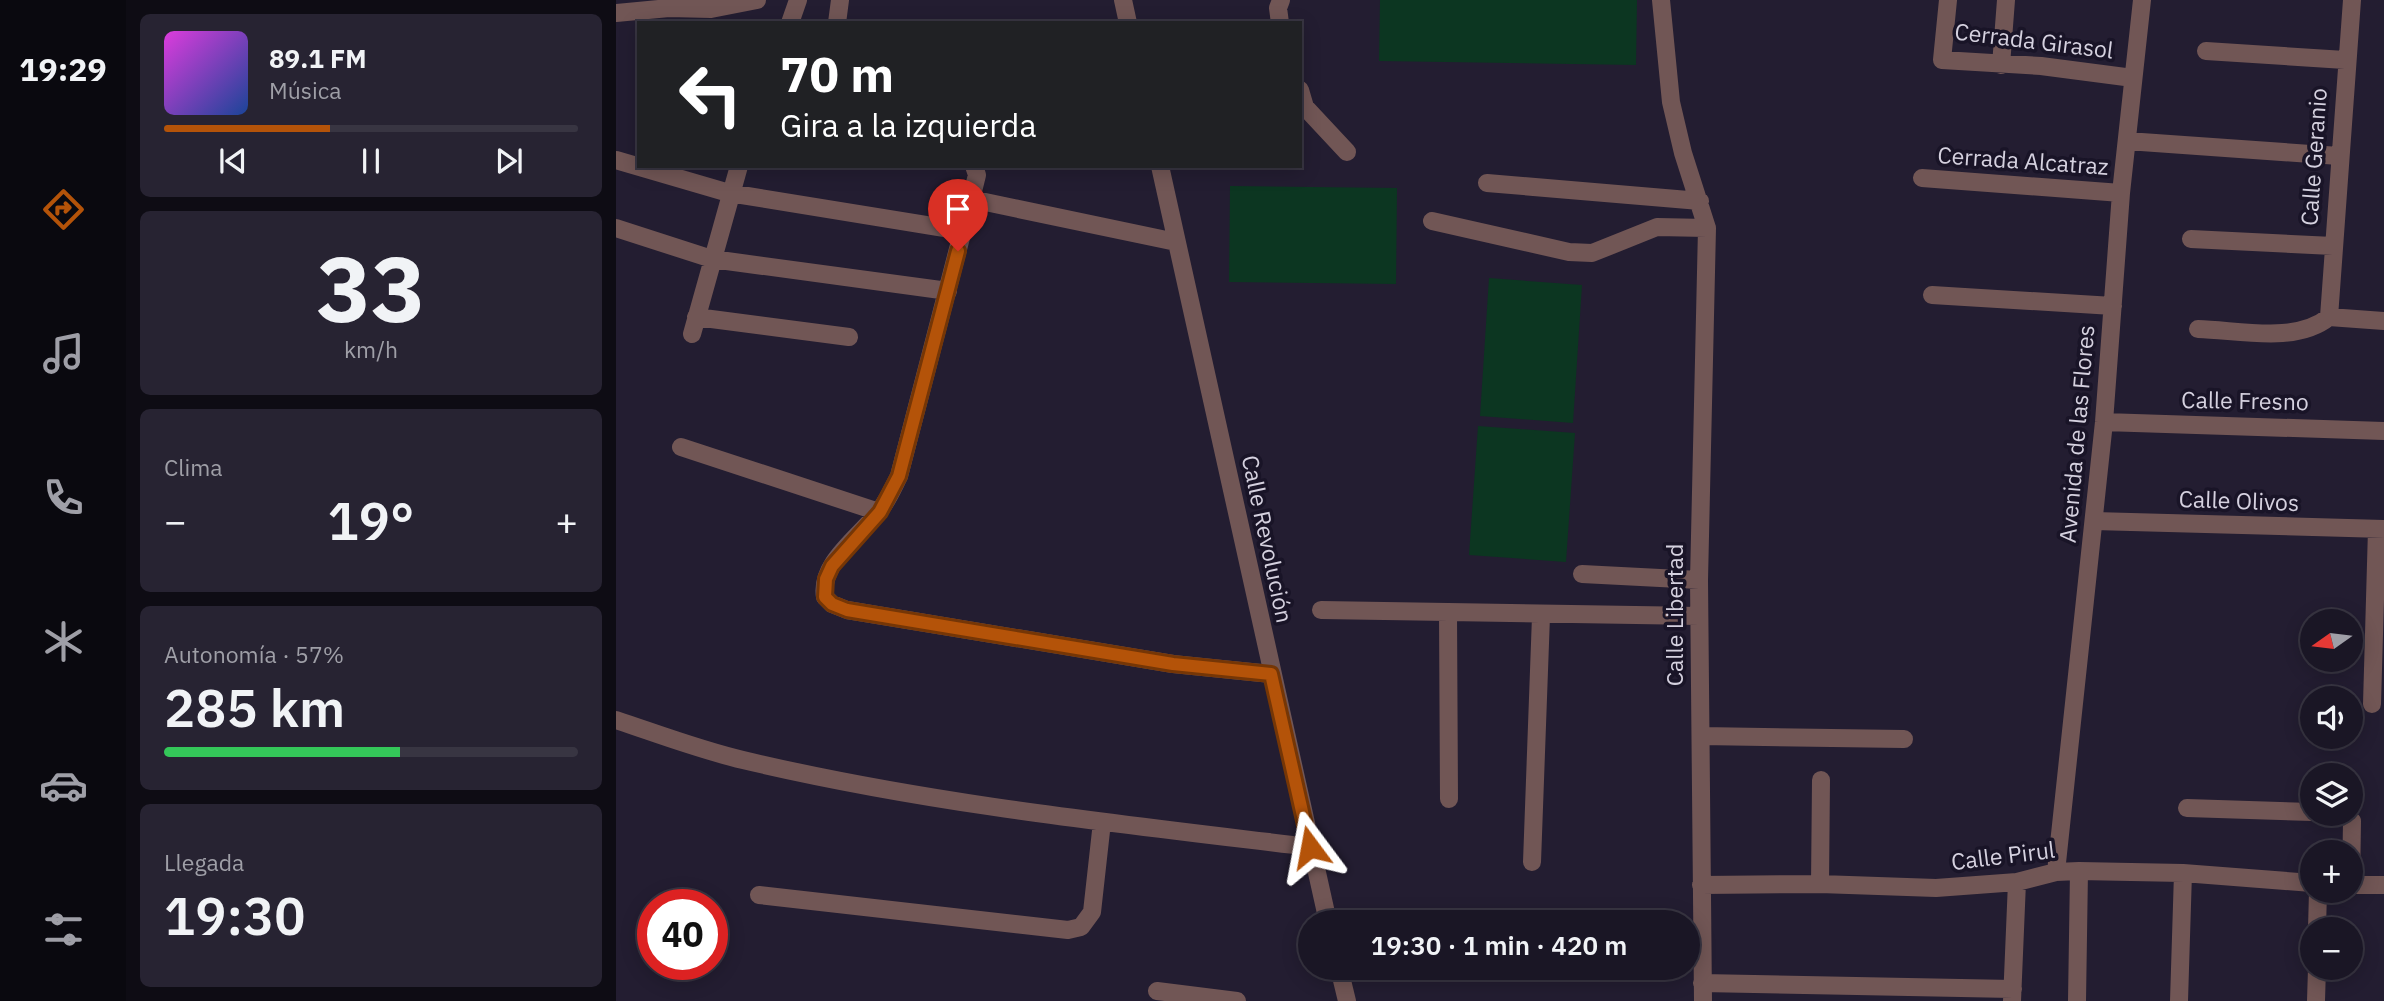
<!DOCTYPE html>
<html lang="es">
<head>
<meta charset="utf-8">
<style>
  body { margin:0; font-family:"IBM Plex Sans",sans-serif; background:#272332; color:#f1f3f6; height:100vh; display:flex; flex-direction:column; font-size:26px; white-space:nowrap }
  * { box-sizing:border-box; margin:0 }
  p { font-size:23px; color:#9f9fa7 }
  .icon { flex:none; width:38px; height:38px; fill:none; stroke:currentColor; stroke-width:2; stroke-linecap:round; stroke-linejoin:round }
  .map { position:relative; flex:1; overflow:hidden }
  .panel { display:flex; flex-direction:column; gap:14px; padding:14px; background:#0e0c14; width:490px }
  .panel>* { flex:none }
  .guide { position:absolute; left:21px; top:21px; width:665px; height:147px; border-radius:0px; box-shadow:0 4px 18px #0003,0 0 0 2px #383542; background:#202124; color:#fff; overflow:hidden }
  .needle { width:46px; rotate:256deg }
  .tools { position:absolute; left:1684px; top:609px; display:grid; gap:14px }
  .tools a { display:grid; place-items:center; width:63px; height:63px; border-radius:50%; background:#1a1625; box-shadow:0 4px 18px #0003,0 0 0 2px #383542; font-size:35px }
  .speed { position:absolute; left:21px; top:889px; display:flex; gap:14px; font-size:35px; font-weight:700; text-align:center }
  .speed>* { display:grid; place-content:center; width:91px; height:91px; border-radius:50%; background:#1a1625; box-shadow:0 4px 18px #0003,0 0 0 2px #383542; line-height:1 }
  .speed .limit { border:10px solid #d22; background:#fff; color:#111 }
  .pin { position:absolute; display:grid; place-items:center; width:60px; height:60px; color:#fff; margin:-72px -30px; border-radius:50% 50% 50% 0; rotate:-45deg; box-shadow:0 0 7px #0007 }
  .pin .icon { rotate:45deg }
  .me { position:absolute; width:77px; margin:-38px; rotate:347deg; stroke-linejoin:round; filter:drop-shadow(0 0 5px #0008) }
  .turn { display:flex; align-items:center; gap:24px; height:147px; padding:0 28px; font-size:32px }
  .turn .icon { width:91px; height:91px; stroke-width:2.5 }
  .turn b { display:block; font-size:49px; line-height:60px }
  .big { font-size:52px; font-weight:600; line-height:1.1 }
  .panel .widget { flex:1; display:flex; flex-direction:column; justify-content:center; gap:10px; min-width:0; padding:0 24px; border-radius:10px; background:#272332 }
  .panel .dial { align-items:center; gap:0 }
  .dial b { font-size:91px; line-height:1 }
  .song { display:flex; align-items:center; gap:21px }
  .cover { width:84px; height:84px; border-radius:10px; background:linear-gradient(135deg,hsl(300 70% 55%),hsl(220 70% 35%)) }
  .played { height:7px; border-radius:4px; background:linear-gradient(90deg,#b45309 40%,#383542 40%) }
  .keys { display:flex; justify-content:space-around; direction:ltr }
  .heat { display:flex; justify-content:space-between; align-items:center; font-size:38px; direction:ltr }
  .charge { height:10px; border-radius:5px; background:linear-gradient(90deg,#34c759 57%,#383542 0) }
  .trip { position:absolute; left:682px; top:910px; width:402px; height:70px; border-radius:35px; background:#1a1625; box-shadow:0 4px 18px #0003,0 0 0 2px #383542; font-weight:600; line-height:70px; text-align:center }
  main { display:flex; flex:1; min-height:0 }
  .dock { display:flex; flex-direction:column; width:126px; justify-content:space-around; align-items:center; background:#0a090f; color:#9f9fa7 }
  .dock .icon { width:49px; height:49px }
  .dock .selected { color:#b45309 }
  .dock b { font-size:32px; color:#f1f3f6 }
  .map>svg:first-child { display:block }
  .green { fill:#0c3621 }
  .lines { fill:none; stroke-linecap:round; stroke-linejoin:round }
  .minor { stroke:#715655; stroke-width:18 }
  .route-casing { stroke:#753606; stroke-width:18 }
  .route { stroke:#b45309; stroke-width:12 }
  .labels { text-anchor:middle; stroke-width:7; stroke-linejoin:round; paint-order:stroke }
  .street-label { font-size:23px; fill:#d5d1df; stroke:#191427 }
</style>
</head>
<body>
<main>
<nav class="dock">
<b>19:29</b>
<svg class="icon selected" aria-label="directions" viewBox="0 0 24 24"><path d="M12 3l9 9-9 9-9-9zM9 14v-3h6M13 9l2 2-2 2"/></svg>
<svg class="icon" aria-label="music" viewBox="0 0 24 24"><path d="M9 18V5l10-2v13"/><circle cx="6" cy="18" r="3"/><circle cx="16" cy="16" r="3"/></svg>
<svg class="icon" aria-label="phone" viewBox="0 0 24 24"><path d="M5 4h4l2 5-3 2q2 4 5 5l2-3 5 2v4C11 20 4 13 5 4z"/></svg>
<svg class="icon" aria-label="climate" viewBox="0 0 24 24"><path d="M12 3v18M4 7l16 10M4 17L20 7"/></svg>
<svg class="icon" aria-label="car" viewBox="0 0 24 24"><path d="M5 17H2v-5l4-1 3-4h7l3 4 3 1v5h-3M9 17h6M6 11h13"/><circle cx="7" cy="17" r="2"/><circle cx="17" cy="17" r="2"/></svg>
<svg class="icon" aria-label="filters" viewBox="0 0 24 24"><path d="M4 7h16M4 17h16"/><circle cx="9" cy="7" r="2"/><circle cx="15" cy="17" r="2"/></svg>
</nav>
<section class="panel">
<div class="widget">
<div class="song"><i class="cover"></i><div><b>89.1 FM</b><p>Música</p></div></div>
<div class="played"></div>
<div class="keys"><svg class="icon" aria-label="previous" viewBox="0 0 24 24"><path d="M18 5L8 12l10 7zM5 5v14"/></svg><svg class="icon" aria-label="pause" viewBox="0 0 24 24"><path d="M8 5v14M16 5v14"/></svg><svg class="icon" aria-label="next" viewBox="0 0 24 24"><path d="M6 5l10 7-10 7zM19 5v14"/></svg></div>
</div>
<div class="widget dial"><b>33</b><p>km/h</p></div>
<div class="widget"><p>Clima</p>
<div class="heat"><a>−</a><b class="big">19°</b><a>+</a></div>
</div>
<div class="widget"><p>Autonomía · 57%</p><b class="big">285 km</b><div class="charge"></div></div>
<div class="widget"><p>Llegada</p><b class="big">19:30</b></div>
</section>
<div class="map">
<svg width="1768" height="1001" viewBox="0 0 1768 1001">
  <rect width="100%" height="100%" fill="#231d31"/>
  <!-- green -->
  <path class="green" d="M764,0H1021L1020,65L763,61Z
    M614,186L781,188L780,284L613,282Z
    M873,278L966,285L957,423L864,416Z
    M862,426L959,433L950,562L853,555Z"/>
  <g class="lines">
    <!-- minor -->
    <path class="minor" d="M507,0L512,23
      M1045,0L1055,102L1067,153L1091,228L1083,580L1087,1001
      M1332,0L1326,60L1425,66L1517,78
      M0,13L53,8L95,9L141,0
      M174,23L182,0
      M221,23L224,0
      M664,23L662,8L665,0
      M1590,51L1729,60
      M1385,65L1390,0
      M684,90L689,107L731,152
      M1511,141L1723,156
      M0,160L113,193L347,231
      M358,166L361,175L355,199L283,476C277,488 272,500 264,510C246,535 203,562 209,597L216,604L231,610L557,664L655,674
      M544,166L712,922
      M1306,178L1505,193
      M871,183L1084,201
      M355,199L560,242
      M816,221L953,252L976,253L1041,227L1091,228
      M0,228L96,259L332,291
      M1575,239L1717,246
      M1316,295L1497,306
      M80,317L233,337
      M1713,317L1736,0
      M1713,317L1768,321
      M1582,329C1623,330 1680,344 1713,317
      M76,334L123,166
      M1488,422L1768,431
      M65,447L263,512
      M1478,521L1768,529
      M966,574L1083,580
      M705,610L832,612
      M1756,704L1761,529
      M0,720C42,734 84,750 127,760C312,804 504,824 694,847
      M1085,736L1288,739
      M833,799L832,612L1083,616
      M1571,808L1696,812
      M1725,814L1736,821L1735,885
      M916,862L925,616
      M1440,872L1488,422L1505,193L1526,0
      M1204,884L1205,780
      M1085,885L1204,884L1320,888L1401,882L1440,872L1463,871L1567,873L1696,883
      M1734,885H1768
      M143,895L452,930L465,927L476,912L486,822
      M1701,929L1702,891
      M723,968L731,1001
      M1086,983L1397,989
      M541,991L621,1001
      M1396,1001L1401,882
      M1461,1001L1463,871
      M1563,1001L1567,873
      M1700,1001L1701,968"/>
  </g>
  <g class="lines">
    <!-- route casing -->
    <g class="route-casing">
      <path id="route" d="M342,251L283,476L264,512L216,566L210,579L209,597L216,604L231,610L557,664L655,674L694,847"/>
    </g>
    <!-- route -->
    <use href="#route" class="route"/>
  </g>
  <g class="labels">
    <!-- street labels -->
    <g class="street-label">
      <text transform="translate(1418 41) rotate(7)" y="8">Cerrada Girasol</text>
      <text transform="translate(1698 157) rotate(-86)" y="8">Calle Geranio</text>
      <text transform="translate(1407 161) rotate(4)" y="8">Cerrada Alcatraz</text>
      <text transform="translate(1629 401) rotate(1)" y="8">Calle Fresno</text>
      <text transform="translate(1461 434) rotate(-85)" y="8">Avenida de las Flores</text>
      <text transform="translate(1623 501) rotate(2)" y="8">Calle Olivos</text>
      <text transform="translate(651 539) rotate(78)" y="8">Calle Revolución</text>
      <text transform="translate(1059 615) rotate(-90)" y="8">Calle Libertad</text>
      <text transform="translate(1387 856) rotate(-7)" y="8">Calle Pirul</text>
    </g>
  </g>
</svg>
<div class="tools">
<a><svg class="needle" viewBox="-14 -14 28 28"><path d="M0-13l5 13h-10z" fill="#e53935"/><path d="M0 13l5-13h-10z" fill="#9f9fa7"/></svg></a>
<a><svg class="icon" aria-label="sound" viewBox="0 0 24 24"><path d="M4 9h4l5-4v14l-5-4H4zM17 9q2 3 0 6"/></svg></a>
<a><svg class="icon" aria-label="layers" viewBox="0 0 24 24"><path d="M12 4l9 5-9 5-9-5zM3 14l9 5 9-5"/></svg></a>
<a>+</a>
<a>−</a>
</div>
<div class="speed"><div class="limit">40</div></div>
<div class="pin" style="left:342px;top:251px;background:#d93025"><svg class="icon" aria-label="arrive" viewBox="0 0 24 24"><path d="M6 21V4h12l-3 4 3 4H6"/></svg></div>
<svg class="me" style="left:694px;top:847px" viewBox="-20 -20 40 40"><path d="M0-17L14 15 0 8-14 15z" fill="#b45309" stroke="#fff" stroke-width="4"/></svg>
<div class="trip">19:30 · 1 min · 420 m</div>
<div class="guide">
<div class="turn"><svg class="icon" aria-label="left" viewBox="0 0 24 24"><path d="M17 20v-9H6M10 6l-5 5 5 5"/></svg><div><b>70 m</b>Gira a la izquierda</div></div>
</div>
</div>
</main>
</body>
</html>
